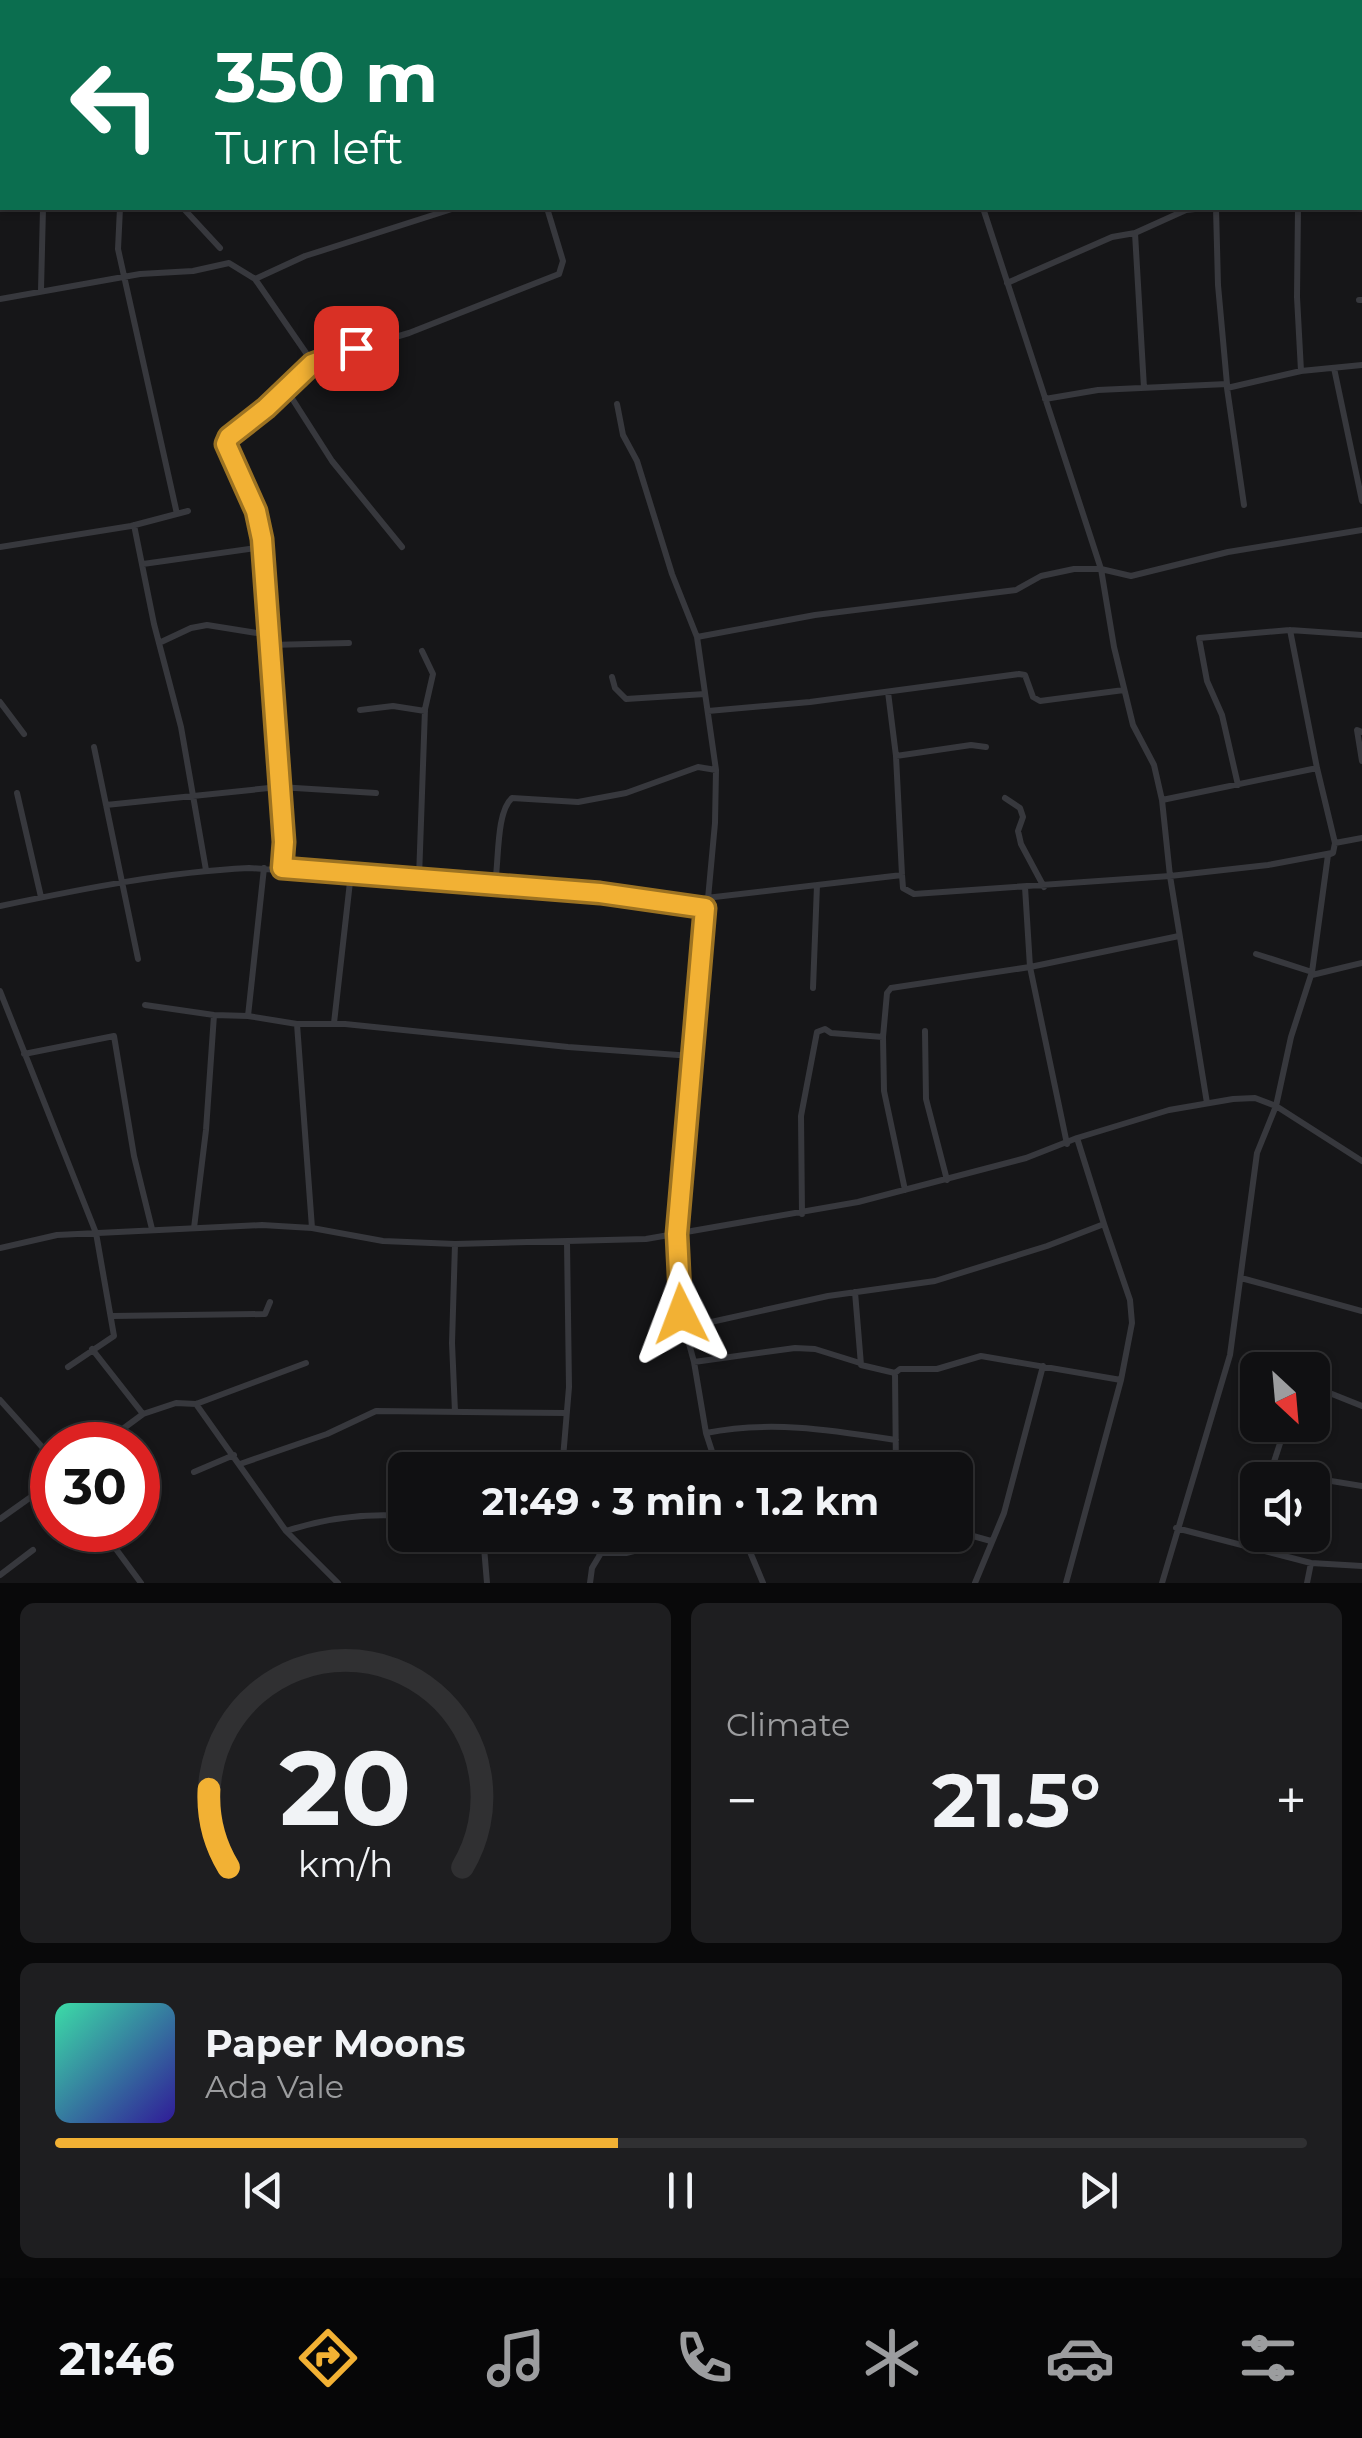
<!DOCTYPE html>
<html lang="en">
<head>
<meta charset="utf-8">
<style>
  body { margin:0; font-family:Montserrat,sans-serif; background:#1e1e20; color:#f1f3f6; height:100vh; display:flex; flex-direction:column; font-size:38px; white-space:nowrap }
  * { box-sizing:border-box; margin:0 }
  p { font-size:32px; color:#9c9d9f }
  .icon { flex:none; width:55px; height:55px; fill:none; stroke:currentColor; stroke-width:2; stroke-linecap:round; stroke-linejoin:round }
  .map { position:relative; height:1583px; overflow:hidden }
  .panel { display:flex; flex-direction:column; gap:20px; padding:20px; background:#09090a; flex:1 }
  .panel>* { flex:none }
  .hud { position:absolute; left:0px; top:0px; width:1362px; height:210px; box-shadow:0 2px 8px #0004,0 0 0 2px #303032; background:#0b6e4f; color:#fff; overflow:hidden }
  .needle { width:65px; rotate:154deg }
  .buttons { position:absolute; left:1240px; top:1352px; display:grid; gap:20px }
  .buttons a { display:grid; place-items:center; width:90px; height:90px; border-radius:15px; background:#101012; box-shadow:0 2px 8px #0004,0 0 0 2px #303032; font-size:50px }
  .speed { position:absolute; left:30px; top:1422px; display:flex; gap:20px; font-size:50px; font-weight:700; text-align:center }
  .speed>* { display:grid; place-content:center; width:130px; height:130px; border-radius:50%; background:#101012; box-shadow:0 2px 8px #0004,0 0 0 2px #303032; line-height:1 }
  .speed .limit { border:15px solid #d22; background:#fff; color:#111 }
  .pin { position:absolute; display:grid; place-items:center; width:85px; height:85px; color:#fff; margin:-42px; border-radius:20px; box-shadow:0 5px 15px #0006 }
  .me { position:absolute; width:110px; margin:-55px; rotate:357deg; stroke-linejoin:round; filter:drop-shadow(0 0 8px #0008) }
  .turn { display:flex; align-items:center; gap:35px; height:210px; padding:0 50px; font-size:45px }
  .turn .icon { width:130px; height:130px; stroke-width:2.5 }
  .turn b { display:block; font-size:70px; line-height:85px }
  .big { font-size:75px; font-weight:700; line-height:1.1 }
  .panel .tile { flex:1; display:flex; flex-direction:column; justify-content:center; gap:15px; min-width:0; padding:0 35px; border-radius:15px; background:#1e1e20 }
  .panel .dial { align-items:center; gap:0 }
  .dial svg { height:260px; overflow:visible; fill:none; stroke:#303032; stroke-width:7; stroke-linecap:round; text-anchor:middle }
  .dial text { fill:#f1f3f6; stroke:none }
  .song { display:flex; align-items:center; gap:30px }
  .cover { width:120px; height:120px; border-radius:15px; background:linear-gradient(135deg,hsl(160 70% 55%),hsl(250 70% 35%)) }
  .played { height:10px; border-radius:5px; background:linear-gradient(90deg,#f2b134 45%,#303032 45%) }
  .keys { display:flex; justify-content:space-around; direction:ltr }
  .heat { display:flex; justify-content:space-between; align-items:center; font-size:55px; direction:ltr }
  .panel .tiles { flex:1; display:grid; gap:20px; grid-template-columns:1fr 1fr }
  .tile:last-child { grid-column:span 2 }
  .trip { position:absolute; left:388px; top:1452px; width:585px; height:100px; border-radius:15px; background:#101012; box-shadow:0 2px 8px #0004,0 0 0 2px #303032; font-weight:700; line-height:100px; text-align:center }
  .menu { display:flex; height:160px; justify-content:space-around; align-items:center; background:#060607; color:#9c9d9f }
  .menu .icon { width:70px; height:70px }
  .menu .on { color:#f2b134 }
  .menu b { font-size:45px; color:#f1f3f6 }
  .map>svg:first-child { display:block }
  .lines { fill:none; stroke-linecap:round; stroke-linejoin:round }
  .minor { stroke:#37383d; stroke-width:6 }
  .route-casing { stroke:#9d7322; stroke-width:25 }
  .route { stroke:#f2b134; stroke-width:18 }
</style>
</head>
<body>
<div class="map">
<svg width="1362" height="1583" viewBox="0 0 1362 1583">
  <rect width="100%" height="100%" fill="#161618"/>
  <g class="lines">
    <!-- minor -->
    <path class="minor" d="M100,0L110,2
      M718,0L719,2
      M823,0L824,2
      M920,0L921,2
      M1119,0V2
      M1203,0L1204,2
      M1289,0V2
      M41,2V0
      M557,2V0
      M1057,2L1064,0
      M1360,111H1362
      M120,208L118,249L177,514
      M183,208L220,248
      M983,208L1101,569L1114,647L1133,725L1154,765L1162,800L1170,876L1207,1103
      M1216,208L1218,285L1227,384
      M1298,208L1297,297L1301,371
      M1135,233L1144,388
      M1007,283L1112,237L1135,233L1186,210L1204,208
      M41,290L43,208
      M0,299L140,274L193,271L229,263L255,279
      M1359,300H1362
      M313,363L255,279L305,256L455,208
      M1334,368L1362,501
      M1227,388L1244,505
      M286,389L332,461L402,547
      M1045,399L1098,390L1227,384V388L1301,371L1362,365
      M617,404L623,435L637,461L672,574L697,637L716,770L715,823L677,1234L681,1314L694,1362L706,1433L718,1470
      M134,525L154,624L181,727L206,870
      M0,547L131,526L188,511
      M143,564L263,547
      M1290,630L1317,768L1335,843
      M697,637L815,615L1016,590L1041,576L1074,569H1101L1131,576L1228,552L1362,530
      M159,643L191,628L207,625L269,635
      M270,645L349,643
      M612,677L615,688L626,699L705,694
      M888,692L896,756L902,875L903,888L914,894L1170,876L1268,865L1332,853
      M0,702L24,734
      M360,710L393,706L425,711
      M708,711L810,702L1019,674L1025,675L1033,697L1040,701L1124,690
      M1362,732L1357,730L1362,761
      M94,747L138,959
      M896,756L971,745L986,747
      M1238,785L1222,715L1207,681L1199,638L1290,630L1362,635
      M17,793L41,897
      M1005,798L1020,808L1023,817L1018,831L1021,844L1044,887
      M1162,800L1317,768
      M106,805L279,787L376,793
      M264,868L248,1016L297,1024L312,1228
      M282,869L284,842L263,539L256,511L229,455L227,440L321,359L409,333L559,274L563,261L547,208
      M419,878L425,709L433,674L422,651
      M495,884C499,861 496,812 512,798L578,802L626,793L698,767L716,770
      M1025,887L1030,967L1067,1144
      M706,898L902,875
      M0,906C82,889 165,872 249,868L600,893L705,907
      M1256,954L1312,972
      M1312,975L1362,963
      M813,988L817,885
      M0,991L96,1233L114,1336L68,1367
      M145,1005L214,1015L248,1016
      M334,1023L351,873
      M297,1024H345L568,1047L692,1056
      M925,1031L926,1099L947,1180
      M24,1054L114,1036L134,1156L152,1229
      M905,1190L884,1091L883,1037L887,993L891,988L1030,967L1179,936
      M802,1214L801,1116L817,1032L825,1029L831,1033L883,1037
      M194,1228L206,1130L214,1015
      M0,1248L57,1235L262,1225L312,1228L383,1241L455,1244L646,1239L858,1202L1026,1158L1077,1138L1169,1110L1233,1099L1255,1098L1276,1106L1362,1161
      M1241,1278L1362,1311
      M855,1292L861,1365L895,1373
      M112,1316L265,1314L270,1302
      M684,1328L828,1296L935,1281L1047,1246L1104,1224L1077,1138
      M92,1349L143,1414
      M694,1362L795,1348L815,1349L860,1363
      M1312,1386L1362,1406
      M0,1400L52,1458
      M196,1404L286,1531L338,1583
      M455,1412L452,1343L455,1244
      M706,1433C770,1420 831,1430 896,1440
      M101,1445L143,1414L176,1403L196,1404L306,1363
      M240,1464L327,1434L376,1411L566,1413
      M562,1470L569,1387L567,1242
      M896,1470L895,1373L900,1369H937L981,1356L1121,1380
      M1270,1471L1362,1486
      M194,1472L234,1455
      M1268,1480L1286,1425
      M0,1519L52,1482
      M1176,1528L1311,1563L1362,1566
      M102,1530L141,1583
      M286,1531C326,1518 363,1513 405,1516
      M955,1531L991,1541
      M483,1535L487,1583
      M528,1535L579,1544L601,1553H626L698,1535
      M743,1535L763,1583
      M1251,1548L1258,1521
      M0,1575L33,1550
      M590,1583L592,1568L601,1553
      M975,1583L1004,1513L1043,1366
      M1066,1583L1121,1380L1132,1323L1130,1300L1104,1224
      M1162,1583L1230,1355L1257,1153L1276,1106L1291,1037L1312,972L1328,855L1333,853L1335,843L1362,838
      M1307,1583L1311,1563"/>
  </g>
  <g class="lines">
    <!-- route casing -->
    <g class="route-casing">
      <path id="route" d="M356,348L312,364L266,408L229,437L226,444L256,511L262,539L284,842L282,868L600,893L705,908L677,1234L681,1314"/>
    </g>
    <!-- route -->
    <use href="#route" class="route"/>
  </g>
</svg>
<div class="buttons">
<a><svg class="needle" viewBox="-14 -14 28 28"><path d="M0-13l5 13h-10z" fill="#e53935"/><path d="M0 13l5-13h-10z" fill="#9c9d9f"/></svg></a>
<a><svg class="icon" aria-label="sound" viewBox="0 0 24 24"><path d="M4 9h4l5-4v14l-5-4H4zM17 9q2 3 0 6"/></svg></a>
</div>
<div class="speed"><div class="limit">30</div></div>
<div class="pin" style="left:356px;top:348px;background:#d93025"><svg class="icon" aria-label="arrive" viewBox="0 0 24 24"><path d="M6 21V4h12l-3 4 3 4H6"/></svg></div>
<svg class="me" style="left:681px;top:1314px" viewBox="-20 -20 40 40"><path d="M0-17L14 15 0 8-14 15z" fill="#f2b134" stroke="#fff" stroke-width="4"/></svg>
<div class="trip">21:49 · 3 min · 1.2 km</div>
<div class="hud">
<div class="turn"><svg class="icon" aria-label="left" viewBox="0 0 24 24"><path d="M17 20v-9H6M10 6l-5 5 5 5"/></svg><div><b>350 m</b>Turn left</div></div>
</div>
</div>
<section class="panel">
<div class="tiles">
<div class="tile dial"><svg viewBox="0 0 100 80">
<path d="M14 69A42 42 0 1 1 86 69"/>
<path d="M14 69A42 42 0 0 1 8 45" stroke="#f2b134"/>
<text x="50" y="56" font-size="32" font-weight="700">20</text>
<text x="50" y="72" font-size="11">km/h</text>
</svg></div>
<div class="tile"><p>Climate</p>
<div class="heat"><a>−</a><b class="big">21.5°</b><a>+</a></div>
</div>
<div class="tile">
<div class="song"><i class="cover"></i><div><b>Paper Moons</b><p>Ada Vale</p></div></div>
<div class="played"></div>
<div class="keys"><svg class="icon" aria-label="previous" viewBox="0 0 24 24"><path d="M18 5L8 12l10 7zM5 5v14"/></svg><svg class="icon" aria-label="pause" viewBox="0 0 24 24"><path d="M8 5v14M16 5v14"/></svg><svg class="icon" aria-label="next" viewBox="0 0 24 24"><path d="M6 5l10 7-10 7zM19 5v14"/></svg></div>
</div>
</div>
</section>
<nav class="menu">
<b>21:46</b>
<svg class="icon on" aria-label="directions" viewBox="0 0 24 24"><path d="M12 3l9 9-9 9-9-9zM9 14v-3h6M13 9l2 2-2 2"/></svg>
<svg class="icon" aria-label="music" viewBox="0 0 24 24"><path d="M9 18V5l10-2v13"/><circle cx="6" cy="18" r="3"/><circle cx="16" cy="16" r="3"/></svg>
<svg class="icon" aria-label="phone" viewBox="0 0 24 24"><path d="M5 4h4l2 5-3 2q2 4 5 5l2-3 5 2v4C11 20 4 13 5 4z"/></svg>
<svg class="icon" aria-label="climate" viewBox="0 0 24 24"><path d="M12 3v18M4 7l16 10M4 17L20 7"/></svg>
<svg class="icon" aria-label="car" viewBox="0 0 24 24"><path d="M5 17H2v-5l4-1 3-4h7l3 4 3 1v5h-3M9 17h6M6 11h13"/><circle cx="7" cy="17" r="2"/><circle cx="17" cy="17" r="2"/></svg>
<svg class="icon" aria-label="filters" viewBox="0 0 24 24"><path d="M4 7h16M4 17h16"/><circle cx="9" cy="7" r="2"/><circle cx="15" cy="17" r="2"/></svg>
</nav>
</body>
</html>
